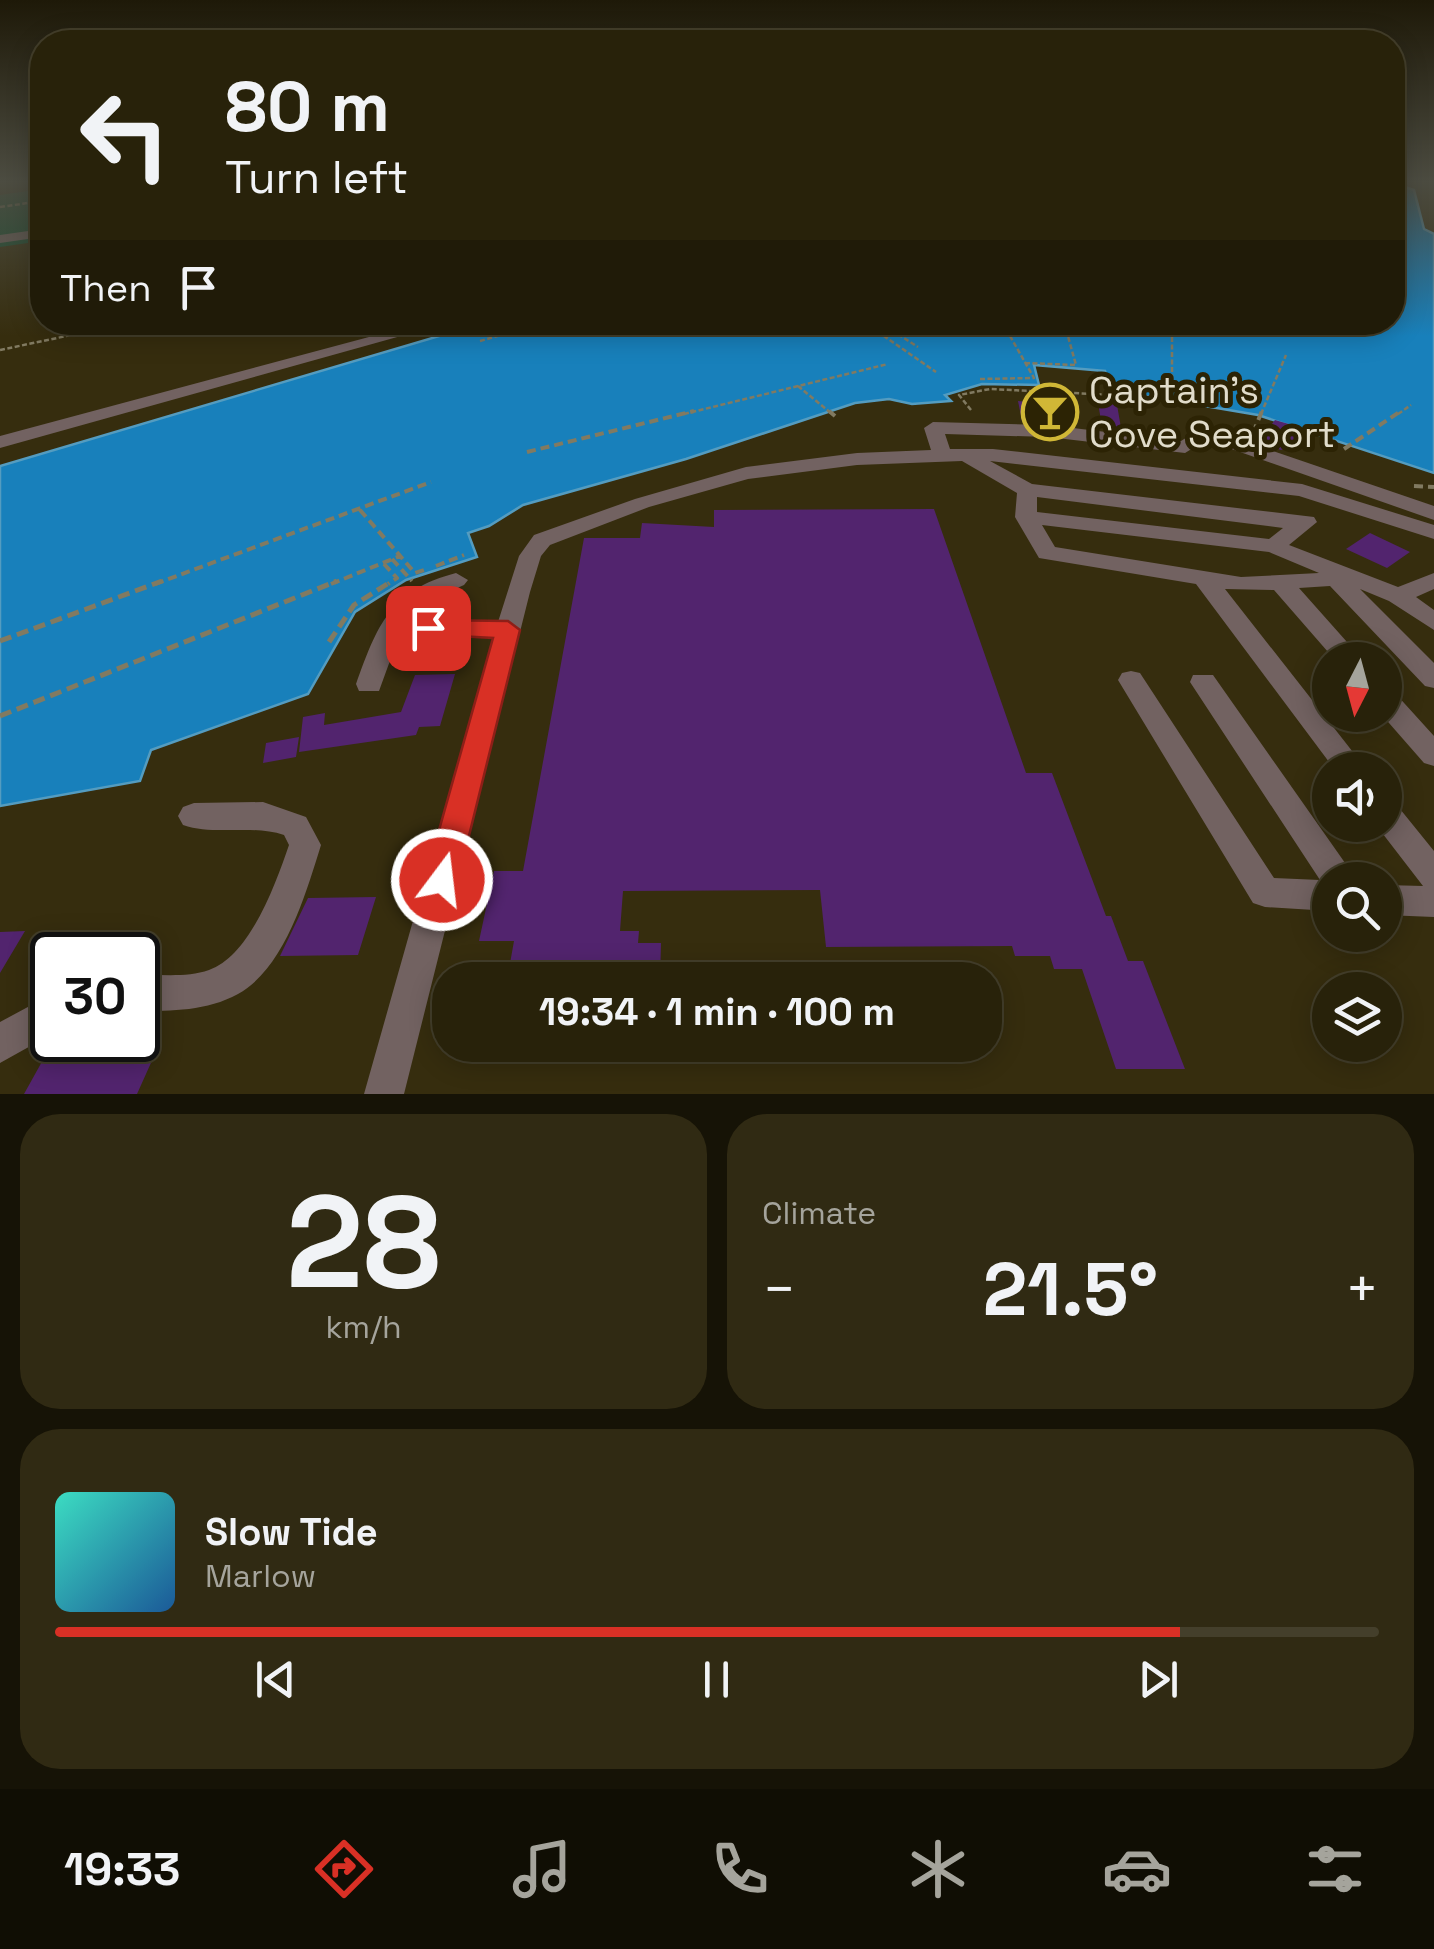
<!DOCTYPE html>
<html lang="en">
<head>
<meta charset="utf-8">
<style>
  body { margin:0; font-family:"Space Grotesk",sans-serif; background:#302a13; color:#f1f3f6; height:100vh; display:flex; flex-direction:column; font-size:38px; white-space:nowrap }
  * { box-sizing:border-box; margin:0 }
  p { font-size:32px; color:#a5a49c }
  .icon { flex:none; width:55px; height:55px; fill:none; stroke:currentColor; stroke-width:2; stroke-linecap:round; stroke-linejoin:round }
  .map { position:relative; height:1094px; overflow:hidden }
  .panel { display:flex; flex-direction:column; gap:20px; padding:20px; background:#161306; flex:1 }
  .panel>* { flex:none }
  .top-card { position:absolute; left:30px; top:30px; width:1375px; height:305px; border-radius:40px; box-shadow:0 5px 25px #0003,0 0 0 2px #443f2b; background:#28220a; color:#f1f3f6; overflow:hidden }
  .needle { width:65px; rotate:186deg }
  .tools { position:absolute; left:1312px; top:642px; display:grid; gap:20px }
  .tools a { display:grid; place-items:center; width:90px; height:90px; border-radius:50%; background:#28220a; box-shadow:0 5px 25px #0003,0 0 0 2px #443f2b; font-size:50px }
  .speed { position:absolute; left:30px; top:932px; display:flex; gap:20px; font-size:50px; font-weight:700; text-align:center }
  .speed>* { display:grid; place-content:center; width:130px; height:130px; border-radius:50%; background:#28220a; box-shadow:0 5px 25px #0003,0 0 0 2px #443f2b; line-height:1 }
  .speed .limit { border:5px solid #111; border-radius:15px; background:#fff; color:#111 }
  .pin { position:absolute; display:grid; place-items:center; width:85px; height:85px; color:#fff; margin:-42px; border-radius:20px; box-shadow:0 5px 15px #0006 }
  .me { position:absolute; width:110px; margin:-55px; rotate:15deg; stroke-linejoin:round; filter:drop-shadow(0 0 8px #0008) }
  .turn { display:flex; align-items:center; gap:35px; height:210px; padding:0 30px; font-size:45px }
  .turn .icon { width:130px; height:130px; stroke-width:2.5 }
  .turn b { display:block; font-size:70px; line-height:85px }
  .then { display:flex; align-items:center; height:95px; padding:0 30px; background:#0003; gap:20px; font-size:38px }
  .big { font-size:75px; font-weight:600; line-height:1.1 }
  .panel .tile { flex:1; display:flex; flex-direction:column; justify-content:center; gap:15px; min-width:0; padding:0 35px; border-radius:40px; background:#302a13 }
  .panel .dial { align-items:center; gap:0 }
  .dial b { font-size:130px; line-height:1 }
  .song { display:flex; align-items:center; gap:30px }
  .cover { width:120px; height:120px; border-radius:15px; background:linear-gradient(135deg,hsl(170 70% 55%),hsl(210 70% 35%)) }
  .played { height:10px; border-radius:5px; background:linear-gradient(90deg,#d93025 85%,#443f2b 85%) }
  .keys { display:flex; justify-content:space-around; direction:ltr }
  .heat { display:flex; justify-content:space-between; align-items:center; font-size:55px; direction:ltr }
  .panel .tiles { flex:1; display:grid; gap:20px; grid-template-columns:1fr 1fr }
  .tile:last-child { grid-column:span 2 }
  .trip { position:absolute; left:432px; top:962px; width:570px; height:100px; border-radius:40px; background:#28220a; box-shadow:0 5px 25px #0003,0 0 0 2px #443f2b; font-weight:600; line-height:100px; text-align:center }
  .menu { display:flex; height:160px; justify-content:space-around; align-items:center; background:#100e04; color:#a5a49c }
  .menu .icon { width:70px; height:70px }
  .menu .on { color:#d93025 }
  .menu b { font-size:45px; color:#f1f3f6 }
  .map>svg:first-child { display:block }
  .green { fill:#144e30 }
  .water { fill:#1880bb; stroke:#549cc0; stroke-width:2.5 }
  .building { fill:#52246e }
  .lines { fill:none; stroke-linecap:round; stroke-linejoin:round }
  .path-far2 { stroke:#817a61; stroke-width:2.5; stroke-dasharray:5 2.5; stroke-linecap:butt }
  .path-far1 { stroke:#817a61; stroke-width:4; stroke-dasharray:9 5; stroke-linecap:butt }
  .path { stroke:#817a61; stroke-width:5; stroke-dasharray:12 6; stroke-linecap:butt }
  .minor { fill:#726261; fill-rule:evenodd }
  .route { fill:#d93025; stroke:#8d1f18; stroke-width:2.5 }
  .labels { text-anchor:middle; stroke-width:10; stroke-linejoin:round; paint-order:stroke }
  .poi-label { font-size:38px; fill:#e1dcca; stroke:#2c2304; text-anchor:start }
</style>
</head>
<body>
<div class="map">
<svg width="1434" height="1094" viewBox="0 0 1434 1094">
  <rect width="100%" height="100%" fill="#362d0e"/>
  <!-- green -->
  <path class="green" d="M42,189V241L0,247V195Z"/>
  <!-- water -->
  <path class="water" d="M1393,183L1414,190L1424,229L1434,234V473L1258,415L1110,390L1105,371L1034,365L1039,385L982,384L945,395L951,401L912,404L889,399L855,403L686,459L523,505L489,526L468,533L477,557L406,580L355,612L308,694L151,750L140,781L0,806V466L483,323L1392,322Z"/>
  <!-- building -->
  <path class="building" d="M1097,397L1116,399L1121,428L1102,426Z
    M1018,401L1069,407L1070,424L1022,421Z
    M1275,420L1306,429L1289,447L1281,450L1258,442Z
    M934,509L1026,773H1052L1106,916H1111L1128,961H1143L1185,1069H1116L1082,969H1054L1050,956H1015L1012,946L826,947L820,890L623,891L620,931H639L638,943H661L660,980H507L514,941H479L494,871H523L584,538H640L642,523L714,527V510Z
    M1370,533L1410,552L1387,568L1346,549Z
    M455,674L440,726L419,727L416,735L299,752L303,717L325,713L324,725L401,712L415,675Z
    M299,737L296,757L263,763L266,743Z
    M376,897L358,955L280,956L308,898Z
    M25,931L0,973V932Z
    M54,1040H103L100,1046L159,1045L137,1094H24Z"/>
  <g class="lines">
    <!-- path-far2 -->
    <path class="path-far2" d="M0,207L42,201
      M879,322L918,347
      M1172,322V400
      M865,323L936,372
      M480,341L547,322
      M0,350L133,322
      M1025,363L1076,365L1064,322
      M980,379L1034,378L1002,322
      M798,386L832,414
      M971,410L959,395L990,389L1114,395
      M684,414L888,364
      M1261,414L1286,355
      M1398,414L1411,405"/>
    <!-- path-far1 -->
    <path class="path-far1" d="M829,411L835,416
      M1253,433L1262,411
      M1344,449L1401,411
      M527,452L694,411
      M1414,486L1434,487
      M360,510L415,573L427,569
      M392,559L412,581
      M384,564L397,578L388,584
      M436,566L464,555
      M155,584L431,482
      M331,584L400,556"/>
    <!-- path -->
    <path class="path" d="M0,641L162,581
      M329,642L354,605L392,581
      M0,716L337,581"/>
    <!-- minor -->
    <path class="minor" d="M42,229V237L0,243V235Z
      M425,322H451L0,448V436Z
      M933,422L1048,425L1181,441L1203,427L1434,506V520L1206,440L1185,453L1048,437L945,434L950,449H993L1302,484L1434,525V539L1299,496L990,461L1032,484L1314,517L1317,522L1289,545L1398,587L1434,573V589L1416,597L1434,610V630L1389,601L1360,589L1434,663V688L1425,686L1330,586L1299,588L1363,660H1335L1274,590L1225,589L1367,770H1335L1196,584L1039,558L1015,517L1017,493L962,461L857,465L748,479L649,507L550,545L541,556L530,592L404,1094H364L493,638L399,636L379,691H359L356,684C377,626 390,590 456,573L468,580L464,585L428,601L408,620L498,622L519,556L534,535L635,499L746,467L857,453L931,450L924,428ZM1037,497L1283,528L1269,539L1037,512ZM1042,525L1269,552L1319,573L1241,577L1055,547Z
      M1131,671L1140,673L1274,878L1320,880L1190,682L1193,675H1213L1350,870L1355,880H1330V911L1265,907L1253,903L1118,680L1122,673Z
      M1385,690L1395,693L1434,736V766L1424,763L1382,715Z
      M1385,800L1396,804L1434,851V917L1385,915V885L1423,886L1376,825H1385Z
      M263,802L306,817L321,845C306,893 285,968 238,994C207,1011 172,1011 138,1011V975C160,974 187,978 209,970C250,956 276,883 289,845L284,835C251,824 215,836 183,825L178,816L183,807L194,803Z
      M52,994V1034L0,1063V1022Z"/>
  </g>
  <!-- sky -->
  <linearGradient id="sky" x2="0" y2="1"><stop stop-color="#1e1908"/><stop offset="0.54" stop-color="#4c4c41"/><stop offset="1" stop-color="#4c4c41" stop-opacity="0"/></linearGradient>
  <rect width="1434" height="336" fill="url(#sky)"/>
  <!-- route -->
  <path class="route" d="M428,620L508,621L520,630L458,880L453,890L442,894L430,890L425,880L493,638L420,634L416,628Z"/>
  <!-- icons -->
  <defs>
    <g id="bar-ring" transform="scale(2.875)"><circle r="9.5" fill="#2c2304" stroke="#d0b736" stroke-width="1.5"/><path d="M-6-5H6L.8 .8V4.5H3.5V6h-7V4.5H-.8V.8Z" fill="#d0b736"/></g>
  </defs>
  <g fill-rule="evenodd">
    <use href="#bar-ring" x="1050" y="412"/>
  </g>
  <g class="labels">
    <!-- poi labels -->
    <g class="poi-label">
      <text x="1089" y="403">Captain's<tspan x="1089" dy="44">Cove Seaport</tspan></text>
    </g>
  </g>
</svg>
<div class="tools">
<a><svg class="needle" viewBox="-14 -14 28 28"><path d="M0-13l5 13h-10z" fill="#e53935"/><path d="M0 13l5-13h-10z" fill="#a5a49c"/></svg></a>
<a><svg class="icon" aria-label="sound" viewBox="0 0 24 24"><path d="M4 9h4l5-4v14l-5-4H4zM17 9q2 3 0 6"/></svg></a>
<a><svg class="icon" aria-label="search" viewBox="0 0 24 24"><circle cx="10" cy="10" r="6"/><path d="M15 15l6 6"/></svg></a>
<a><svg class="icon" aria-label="layers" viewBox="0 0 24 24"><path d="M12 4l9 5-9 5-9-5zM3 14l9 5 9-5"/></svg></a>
</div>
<div class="speed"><div class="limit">30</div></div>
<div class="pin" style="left:428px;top:628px;background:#d93025"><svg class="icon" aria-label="arrive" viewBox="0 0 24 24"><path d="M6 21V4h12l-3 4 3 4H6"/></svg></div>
<svg class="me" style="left:442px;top:880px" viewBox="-20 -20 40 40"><circle r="17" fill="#d93025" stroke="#fff" stroke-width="3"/><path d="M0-11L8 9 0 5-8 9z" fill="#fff"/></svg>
<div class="trip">19:34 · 1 min · 100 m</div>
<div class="top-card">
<div class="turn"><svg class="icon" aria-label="left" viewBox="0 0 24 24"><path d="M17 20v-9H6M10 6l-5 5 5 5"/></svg><div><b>80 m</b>Turn left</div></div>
<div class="then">Then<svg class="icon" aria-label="arrive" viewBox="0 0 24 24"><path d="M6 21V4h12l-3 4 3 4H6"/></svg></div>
</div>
</div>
<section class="panel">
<div class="tiles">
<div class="tile dial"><b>28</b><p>km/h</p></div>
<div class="tile"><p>Climate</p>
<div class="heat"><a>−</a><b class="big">21.5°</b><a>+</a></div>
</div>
<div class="tile">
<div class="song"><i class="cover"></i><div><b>Slow Tide</b><p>Marlow</p></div></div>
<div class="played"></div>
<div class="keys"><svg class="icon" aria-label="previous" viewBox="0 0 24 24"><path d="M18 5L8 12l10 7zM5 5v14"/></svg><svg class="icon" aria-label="pause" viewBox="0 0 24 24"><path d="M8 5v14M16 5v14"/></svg><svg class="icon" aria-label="next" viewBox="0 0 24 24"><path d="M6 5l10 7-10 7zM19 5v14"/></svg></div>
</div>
</div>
</section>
<nav class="menu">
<b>19:33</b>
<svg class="icon on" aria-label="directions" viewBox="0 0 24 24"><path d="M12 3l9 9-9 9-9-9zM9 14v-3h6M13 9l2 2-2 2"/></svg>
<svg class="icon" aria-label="music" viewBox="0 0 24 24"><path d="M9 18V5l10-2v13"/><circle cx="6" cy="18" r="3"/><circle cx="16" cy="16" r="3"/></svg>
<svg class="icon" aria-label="phone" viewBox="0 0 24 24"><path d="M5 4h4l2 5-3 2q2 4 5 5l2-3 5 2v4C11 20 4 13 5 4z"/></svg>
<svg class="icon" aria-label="climate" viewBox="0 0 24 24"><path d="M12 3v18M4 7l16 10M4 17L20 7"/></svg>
<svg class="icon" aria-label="car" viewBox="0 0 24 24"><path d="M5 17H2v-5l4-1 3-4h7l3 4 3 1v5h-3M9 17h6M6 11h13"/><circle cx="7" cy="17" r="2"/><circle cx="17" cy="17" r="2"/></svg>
<svg class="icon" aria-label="filters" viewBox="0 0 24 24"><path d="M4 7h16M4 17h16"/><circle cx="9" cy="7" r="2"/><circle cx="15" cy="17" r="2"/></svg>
</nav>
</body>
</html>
